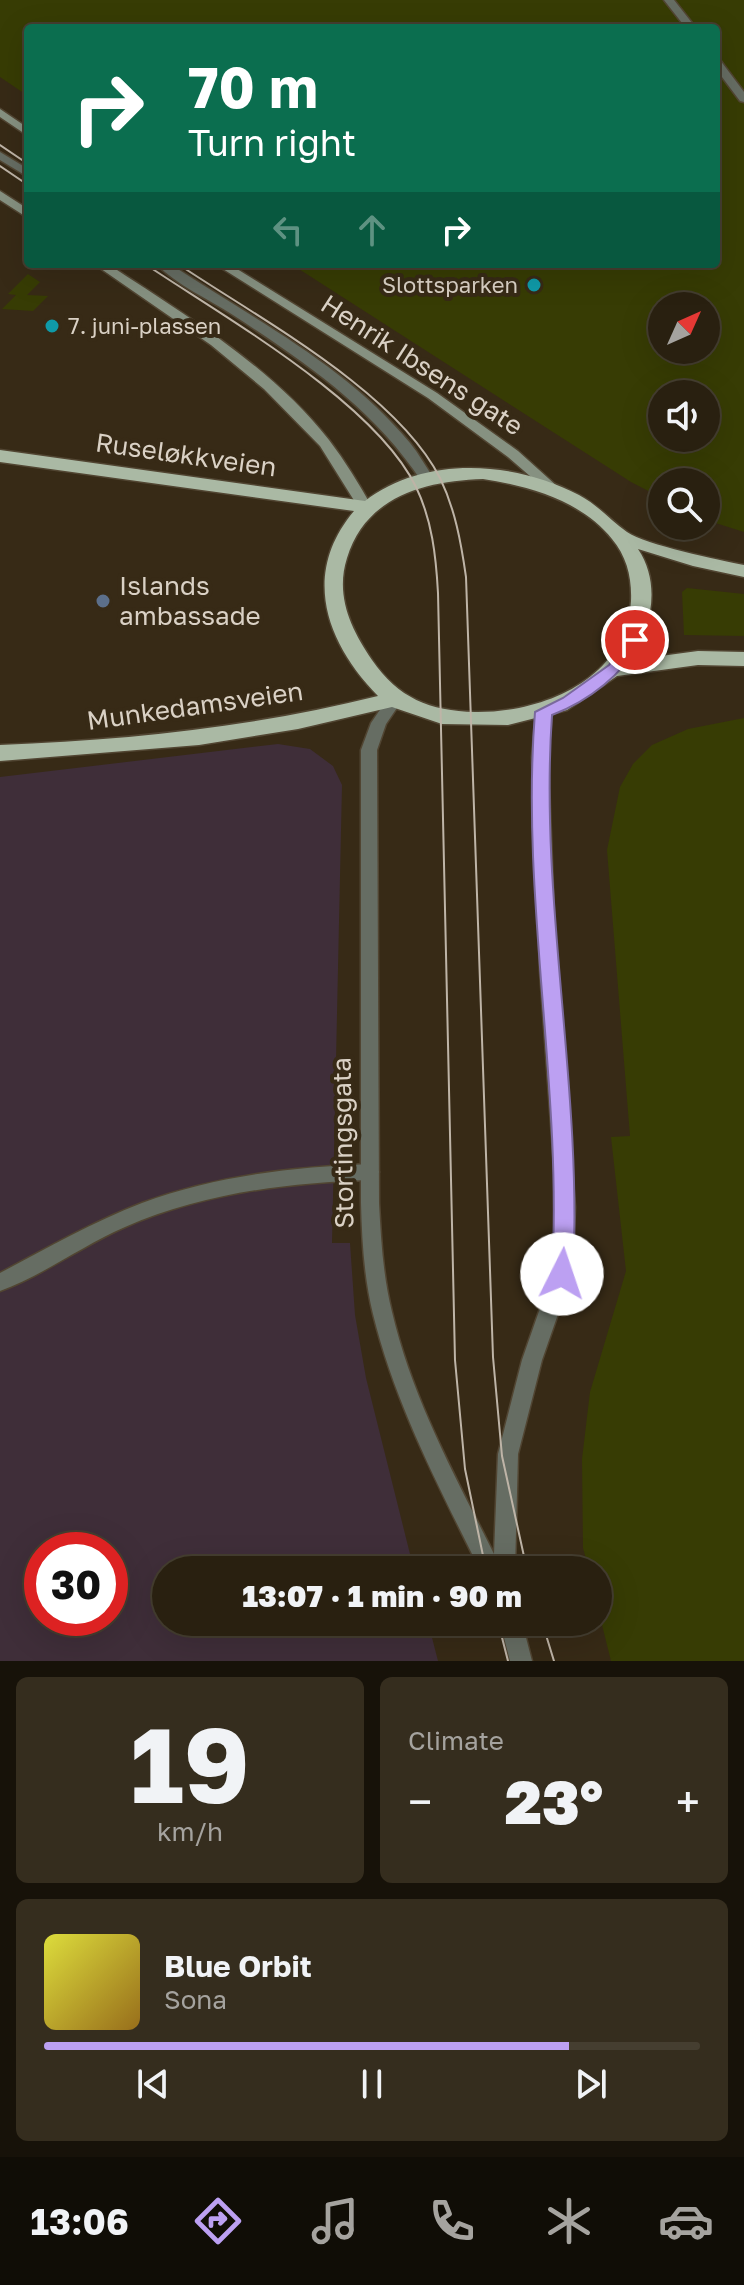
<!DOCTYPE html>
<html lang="en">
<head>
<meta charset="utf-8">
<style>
  body { margin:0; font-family:"Golos Text",sans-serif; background:#352d1e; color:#f1f3f6; height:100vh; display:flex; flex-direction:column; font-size:30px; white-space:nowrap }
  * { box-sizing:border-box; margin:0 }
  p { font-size:26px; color:#a5a39f }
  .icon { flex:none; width:44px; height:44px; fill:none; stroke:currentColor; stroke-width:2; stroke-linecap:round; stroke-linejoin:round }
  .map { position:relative; height:1661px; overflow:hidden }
  .panel { display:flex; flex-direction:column; gap:16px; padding:16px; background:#171209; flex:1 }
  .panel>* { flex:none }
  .top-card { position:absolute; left:24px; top:24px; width:696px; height:244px; border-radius:8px; box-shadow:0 8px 32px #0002,0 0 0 2px #453e30; background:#0b6e4f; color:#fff; overflow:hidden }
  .needle { width:52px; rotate:45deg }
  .tools { position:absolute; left:648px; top:292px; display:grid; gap:16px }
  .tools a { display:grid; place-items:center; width:72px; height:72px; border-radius:50%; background:#292010; box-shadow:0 8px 32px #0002,0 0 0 2px #453e30; font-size:40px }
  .speed { position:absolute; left:24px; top:1532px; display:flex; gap:16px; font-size:40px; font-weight:700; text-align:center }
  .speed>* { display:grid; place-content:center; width:104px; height:104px; border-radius:50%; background:#292010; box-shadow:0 8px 32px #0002,0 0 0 2px #453e30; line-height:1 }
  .speed .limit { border:12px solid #d22; background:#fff; color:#111 }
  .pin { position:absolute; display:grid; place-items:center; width:68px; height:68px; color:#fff; margin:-34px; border:4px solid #fff; border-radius:50%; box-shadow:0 2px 8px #0007 }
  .me { position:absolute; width:88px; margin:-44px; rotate:4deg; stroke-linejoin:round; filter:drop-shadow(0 0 6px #0008) }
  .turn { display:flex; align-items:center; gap:28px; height:168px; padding:0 32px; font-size:36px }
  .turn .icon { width:104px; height:104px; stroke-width:2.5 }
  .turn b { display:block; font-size:56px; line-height:68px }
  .lanes { display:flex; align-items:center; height:76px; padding:0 32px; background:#0003; justify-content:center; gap:40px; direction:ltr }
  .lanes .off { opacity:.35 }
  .big { font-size:60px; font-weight:800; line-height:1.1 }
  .panel .card { flex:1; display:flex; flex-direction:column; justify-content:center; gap:12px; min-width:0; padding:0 28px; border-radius:12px; background:#352d1e }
  .panel .dial { align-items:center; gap:0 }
  .dial b { font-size:104px; line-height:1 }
  .song { display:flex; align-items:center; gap:24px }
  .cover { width:96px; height:96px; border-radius:12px; background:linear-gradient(135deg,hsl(60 70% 55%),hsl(40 70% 35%)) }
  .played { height:8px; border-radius:4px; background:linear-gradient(90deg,#bca0f2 80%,#453e30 80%) }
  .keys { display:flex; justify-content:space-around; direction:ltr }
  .heat { display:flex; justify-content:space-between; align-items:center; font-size:44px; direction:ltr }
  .panel .tiles { flex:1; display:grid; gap:16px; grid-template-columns:1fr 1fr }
  .card:last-child { grid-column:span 2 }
  .trip { position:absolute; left:152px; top:1556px; width:460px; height:80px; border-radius:40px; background:#292010; box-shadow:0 8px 32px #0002,0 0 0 2px #453e30; font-weight:800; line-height:80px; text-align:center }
  .tab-bar { display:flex; height:128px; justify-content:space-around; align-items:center; background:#100d06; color:#a5a39f }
  .tab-bar .icon { width:56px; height:56px }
  .tab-bar .active { color:#bca0f2 }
  .tab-bar b { font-size:36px; color:#f1f3f6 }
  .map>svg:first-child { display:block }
  .commercial { fill:#3f2e39; fill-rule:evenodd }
  .green { fill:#373c04; fill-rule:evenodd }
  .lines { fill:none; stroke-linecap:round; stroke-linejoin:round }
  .service-casing { stroke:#514532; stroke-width:3 }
  .pedestrian-casing { stroke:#514532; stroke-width:3 }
  .minor-casing { stroke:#514532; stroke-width:3 }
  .secondary-casing { stroke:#514532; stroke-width:3 }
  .trunk-casing { stroke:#514532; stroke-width:3 }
  .service { fill:#666d63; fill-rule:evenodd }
  .pedestrian { fill:#666d63; fill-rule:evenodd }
  .minor { fill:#666d63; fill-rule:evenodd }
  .secondary { fill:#869181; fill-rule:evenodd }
  .trunk { fill:#aab9a4; fill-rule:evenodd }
  .tram { stroke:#beb4a7; stroke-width:2 }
  .route { fill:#bca0f2; stroke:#7a689d; stroke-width:2 }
  .culture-dot { fill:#0f9aa8; stroke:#372a16; stroke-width:3 }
  .service-dot { fill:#5c6f8a; stroke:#372a16; stroke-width:3 }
  .labels { text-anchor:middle; stroke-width:8; stroke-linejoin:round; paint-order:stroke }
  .far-poi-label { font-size:22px; fill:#dad1c5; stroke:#372a16; text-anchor:end }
  .street-label { font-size:26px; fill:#dad1c5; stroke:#372a16 }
  .poi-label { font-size:26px; fill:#dad1c5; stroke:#372a16; text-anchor:start }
</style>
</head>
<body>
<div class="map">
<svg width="744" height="1661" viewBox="0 0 744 1661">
  <rect width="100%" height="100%" fill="#372a16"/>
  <!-- commercial -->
  <path class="commercial" d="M278,744L310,749L333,766L342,785L332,1243H350L355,1315L366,1378L414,1570H166V1622H428L438,1661H0V777ZM42,1550H110V1618H42Z"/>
  <!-- green -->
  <path class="green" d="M0,0H744V532L706,520V482H662V498L631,482L291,264H716V28H28V96L0,77ZM662,306H706V350H662ZM662,394H706V438H662Z
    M28,274L40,282L27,295L48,296L33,311L2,309L16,295L8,294Z
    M687,588L744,594V636L684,635L682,592Z
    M744,718V1661H611L598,1609V1570H589L583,1548L582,1459L590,1392L626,1271L611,1137L630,1136L607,850L620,787L633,764L652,745L688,729Z"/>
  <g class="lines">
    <!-- service casing -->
    <g class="service-casing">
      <path id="service" d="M0,152L28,169V177L0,160Z
        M156,264H170C252,318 347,366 410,443C419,454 426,467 434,479L432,482H422C373,408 306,363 233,315C208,299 177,285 156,264Z"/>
    </g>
    <!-- pedestrian casing -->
    <g class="pedestrian-casing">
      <path id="pedestrian" d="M664,0H674L696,28H686Z
        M716,59L720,60L744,92V102L740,101L716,69Z
        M370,1164L376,1167L379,1172L376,1177L370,1180C286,1183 203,1193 125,1227C83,1245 42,1276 0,1291V1273C47,1248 93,1222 142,1203C215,1176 293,1167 370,1164Z"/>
    </g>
    <!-- minor casing -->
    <g class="minor-casing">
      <path id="minor" d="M395,694L403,699L386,724L377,750L379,1203C381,1240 383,1276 392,1312C412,1398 455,1476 494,1554L498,1454L522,1360L552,1274L557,1207L540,971L532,757L536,712L544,707L552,712L548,757L556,971L575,1207L572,1274L542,1360L518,1454L515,1570H480C439,1487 395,1404 373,1314C364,1277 362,1240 361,1203V750L371,723L390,695Z
        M500,1622H522L532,1661H510Z"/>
    </g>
    <!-- secondary casing -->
    <g class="secondary-casing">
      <path id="secondary" d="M0,109L28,128V136L0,117Z
        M0,191L28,209V218L0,200Z
        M94,264H108C185,315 271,366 329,440C345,461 359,484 372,507L370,510H360L320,446L264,389L211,345Z
        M215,264H229L437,393L518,451L558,487L556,490H546L508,457L428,398Z"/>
    </g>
    <!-- trunk casing -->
    <g class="trunk-casing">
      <path id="trunk" d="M0,450L365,501C424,455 515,461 579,495C598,505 610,520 627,532C646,545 719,560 744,565V577L693,566L638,549C661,583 652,627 631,660L698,651L744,652V666L698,665L617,676L567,710L508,725L442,724L392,707L298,729L199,745L0,761V745C128,740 254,727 378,696C326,643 301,574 354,511L0,462ZM483,479C529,486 582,501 612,539C627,557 632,578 631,601C626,679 543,713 475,712C430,711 398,698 372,660C351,629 335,596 347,558C366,496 425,481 483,479Z"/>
    </g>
    <!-- service -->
    <use href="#service" class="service"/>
    <!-- pedestrian -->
    <use href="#pedestrian" class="pedestrian"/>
    <!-- minor -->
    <use href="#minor" class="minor"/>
    <!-- secondary -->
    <use href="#secondary" class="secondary"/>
    <!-- trunk -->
    <use href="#trunk" class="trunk"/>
    <!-- tram -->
    <path class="tram" d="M0,145L28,164
      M0,166L28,185
      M145,264C224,317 375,402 416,487C432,520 436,556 438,593L455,1360L465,1469L486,1570
      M178,264C258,318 396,391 440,478C455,509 461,542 466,577L493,1357L502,1456L527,1570
      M498,1622L508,1661
      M542,1622L554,1661"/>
  </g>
  <!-- route -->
  <path class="route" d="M635,635L643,640C621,675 591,700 552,715C539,902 583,1088 573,1274L570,1281H555L552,1274C563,1087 520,899 535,712L563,698L609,665L629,636Z"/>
  <!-- markers -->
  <g class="culture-dot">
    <circle cx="534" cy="285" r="8"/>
    <circle cx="52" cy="326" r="8"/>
  </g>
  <circle class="service-dot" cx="103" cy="601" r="8"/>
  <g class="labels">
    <!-- far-poi labels -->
    <g class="far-poi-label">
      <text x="518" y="293">Slottsparken</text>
      <text x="68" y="334" text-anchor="start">7. juni-plassen</text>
    </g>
    <!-- street labels -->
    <g class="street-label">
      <text transform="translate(422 365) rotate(33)" y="9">Henrik Ibsens gate</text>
      <text transform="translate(186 455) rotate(8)" y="9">Ruseløkkveien</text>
      <text transform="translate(195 706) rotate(-8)" y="9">Munkedamsveien</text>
      <text transform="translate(343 1143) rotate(-91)" y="9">Stortingsgata</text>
    </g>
    <!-- poi labels -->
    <g class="poi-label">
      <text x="119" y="595">Islands<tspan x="119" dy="30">ambassade</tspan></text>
    </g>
  </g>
</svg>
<div class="tools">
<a><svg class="needle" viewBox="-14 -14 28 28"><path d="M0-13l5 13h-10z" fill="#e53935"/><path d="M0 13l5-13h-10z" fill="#a5a39f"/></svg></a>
<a><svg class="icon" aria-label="sound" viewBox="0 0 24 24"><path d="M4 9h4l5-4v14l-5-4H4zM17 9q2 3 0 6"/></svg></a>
<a><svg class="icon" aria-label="search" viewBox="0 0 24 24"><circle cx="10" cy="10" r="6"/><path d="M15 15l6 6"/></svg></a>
</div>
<div class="speed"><div class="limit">30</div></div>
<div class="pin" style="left:635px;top:640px;background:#d93025"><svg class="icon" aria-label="arrive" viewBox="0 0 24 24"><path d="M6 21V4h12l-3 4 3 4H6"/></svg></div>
<svg class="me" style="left:562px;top:1274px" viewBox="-20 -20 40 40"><circle r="19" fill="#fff"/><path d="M0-13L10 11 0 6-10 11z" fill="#bca0f2"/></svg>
<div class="trip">13:07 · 1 min · 90 m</div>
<div class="top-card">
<div class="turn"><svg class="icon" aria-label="right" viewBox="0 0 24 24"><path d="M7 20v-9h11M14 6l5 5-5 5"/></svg><div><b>70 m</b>Turn right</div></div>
<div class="lanes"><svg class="icon off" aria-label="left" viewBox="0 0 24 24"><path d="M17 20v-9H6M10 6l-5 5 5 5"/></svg><svg class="icon off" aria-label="ahead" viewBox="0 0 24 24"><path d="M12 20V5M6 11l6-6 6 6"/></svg><svg class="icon" aria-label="right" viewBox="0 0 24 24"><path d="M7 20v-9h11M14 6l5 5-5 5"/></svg></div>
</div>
</div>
<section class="panel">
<div class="tiles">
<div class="card dial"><b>19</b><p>km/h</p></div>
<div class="card"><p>Climate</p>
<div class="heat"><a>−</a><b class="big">23°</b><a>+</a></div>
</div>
<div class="card">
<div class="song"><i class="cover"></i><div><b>Blue Orbit</b><p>Sona</p></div></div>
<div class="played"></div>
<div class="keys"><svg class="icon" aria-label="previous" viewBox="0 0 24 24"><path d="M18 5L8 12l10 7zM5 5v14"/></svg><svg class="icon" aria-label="pause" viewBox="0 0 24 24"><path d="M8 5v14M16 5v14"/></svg><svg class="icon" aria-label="next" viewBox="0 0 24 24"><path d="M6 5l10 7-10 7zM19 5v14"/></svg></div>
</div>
</div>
</section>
<nav class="tab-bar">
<b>13:06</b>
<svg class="icon active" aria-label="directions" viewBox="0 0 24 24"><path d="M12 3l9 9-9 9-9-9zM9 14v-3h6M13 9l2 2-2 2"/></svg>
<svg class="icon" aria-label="music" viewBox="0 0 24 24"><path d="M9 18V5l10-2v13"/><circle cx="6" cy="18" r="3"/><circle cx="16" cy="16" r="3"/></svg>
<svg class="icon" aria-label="phone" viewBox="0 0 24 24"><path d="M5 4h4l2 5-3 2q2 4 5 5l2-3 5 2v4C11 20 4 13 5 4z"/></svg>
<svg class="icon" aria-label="climate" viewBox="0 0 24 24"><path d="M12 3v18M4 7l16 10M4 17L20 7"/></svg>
<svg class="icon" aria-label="car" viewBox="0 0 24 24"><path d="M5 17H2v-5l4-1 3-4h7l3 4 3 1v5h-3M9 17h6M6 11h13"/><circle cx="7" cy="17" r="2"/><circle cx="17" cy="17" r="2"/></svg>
</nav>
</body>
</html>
